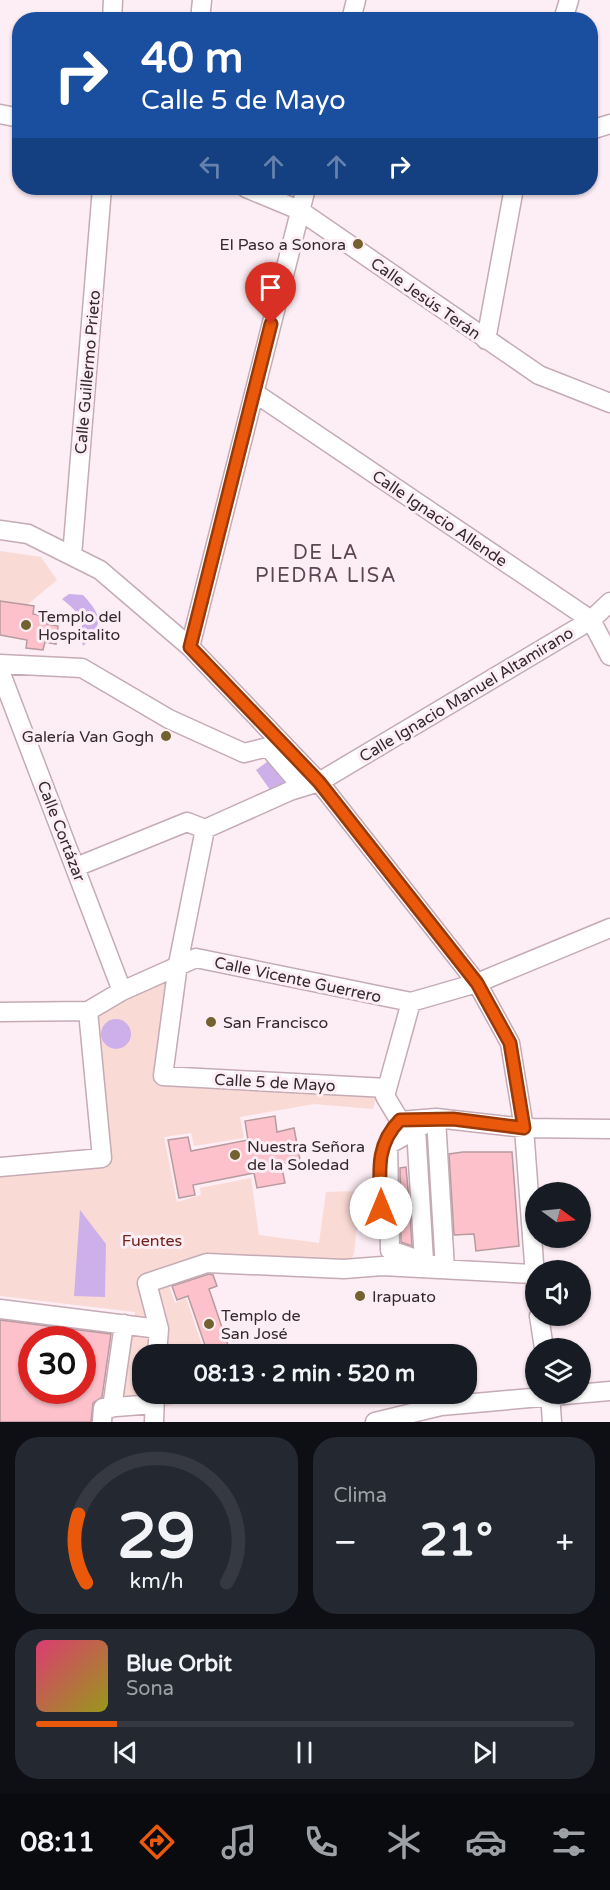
<!DOCTYPE html>
<html lang="es">
<head>
<meta charset="utf-8">
<style>
  body { margin:0; font-family:"Varela Round",sans-serif; background:#242831; color:#f1f3f6; height:100vh; display:flex; flex-direction:column; font-size:22px; white-space:nowrap }
  * { box-sizing:border-box; margin:0 }
  p { font-size:20px; color:#9ea1a6 }
  .icon { flex:none; width:33px; height:33px; fill:none; stroke:currentColor; stroke-width:2; stroke-linecap:round; stroke-linejoin:round }
  .map { position:relative; height:1422px; overflow:hidden }
  .drawer { display:flex; flex-direction:column; gap:15px; padding:15px; background:#0d0f14; flex:1 }
  .drawer>* { flex:none }
  .banner { position:absolute; left:12px; top:12px; width:586px; height:183px; border-radius:24px; box-shadow:0 2px 4px #0004; background:#1a4fa0; color:#fff; overflow:hidden }
  .needle { width:39px; rotate:105deg }
  .tools { position:absolute; left:525px; top:1182px; display:grid; gap:12px }
  .tools a { display:grid; place-items:center; width:66px; height:66px; border-radius:50%; background:#171b24; box-shadow:0 2px 4px #0004; font-size:30px }
  .speed { position:absolute; left:18px; top:1326px; display:flex; gap:12px; font-size:30px; font-weight:700; text-align:center }
  .speed>* { display:grid; place-content:center; width:78px; height:78px; border-radius:50%; background:#171b24; box-shadow:0 2px 4px #0004; line-height:1 }
  .speed .limit { border:9px solid #d22; background:#fff; color:#111 }
  .pin { position:absolute; display:grid; place-items:center; width:51px; height:51px; color:#fff; margin:-62px -26px; border-radius:50% 50% 50% 0; rotate:-45deg; box-shadow:0 0 6px #0007 }
  .pin .icon { rotate:45deg }
  .me { position:absolute; width:66px; margin:-33px; rotate:0deg; stroke-linejoin:round; filter:drop-shadow(0 0 4px #0008) }
  .turn { display:flex; align-items:center; gap:21px; height:126px; padding:0 30px; font-size:27px }
  .turn .icon { width:78px; height:78px; stroke-width:2.5 }
  .turn b { display:block; font-size:42px; line-height:51px }
  .lanes { display:flex; align-items:center; height:57px; padding:0 30px; background:#0003; justify-content:center; gap:30px; direction:ltr }
  .lanes .off { opacity:.35 }
  .big { font-size:45px; font-weight:700; line-height:1.1 }
  .drawer .widget { flex:1; display:flex; flex-direction:column; justify-content:center; gap:9px; min-width:0; padding:0 21px; border-radius:24px; background:#242831 }
  .drawer .dial { align-items:center; gap:0 }
  .dial svg { height:156px; overflow:visible; fill:none; stroke:#363941; stroke-width:7; stroke-linecap:round; text-anchor:middle }
  .dial text { fill:#f1f3f6; stroke:none }
  .song { display:flex; align-items:center; gap:18px }
  .cover { width:72px; height:72px; border-radius:9px; background:linear-gradient(135deg,hsl(340 70% 55%),hsl(60 70% 35%)) }
  .played { height:6px; border-radius:3px; background:linear-gradient(90deg,#ea580c 15%,#363941 15%) }
  .keys { display:flex; justify-content:space-around; direction:ltr }
  .heat { display:flex; justify-content:space-between; align-items:center; font-size:33px; direction:ltr }
  .drawer .tiles { flex:1; display:grid; gap:15px; grid-template-columns:1fr 1fr }
  .widget:last-child { grid-column:span 2 }
  .trip { position:absolute; left:132px; top:1344px; width:345px; height:60px; border-radius:24px; background:#171b24; box-shadow:0 2px 4px #0004; font-weight:700; line-height:60px; text-align:center }
  .tabs { display:flex; height:96px; justify-content:space-around; align-items:center; background:#090b0e; color:#9ea1a6 }
  .tabs .icon { width:42px; height:42px }
  .tabs .on { color:#ea580c }
  .tabs b { font-size:27px; color:#f1f3f6 }
  .map>svg:first-child { display:block }
  .green { fill:#fadad5; fill-rule:evenodd }
  .water { fill:#cdb0e9 }
  .building { fill:#fcc1ca; stroke:#b79b9f; stroke-width:1.5; fill-rule:evenodd }
  .lines { fill:none; stroke-linecap:round; stroke-linejoin:round }
  .minor-casing { stroke:#c4abb6; stroke-width:21 }
  .minor { stroke:#fff; stroke-width:18 }
  .route-casing { stroke:#983908; stroke-width:15 }
  .route { stroke:#ea580c; stroke-width:10 }
  .poi-dot { fill:#746130; stroke:#fdedf4; stroke-width:2 }
  .labels { text-anchor:middle; stroke-width:6; stroke-linejoin:round; paint-order:stroke }
  .poi-label { font-size:16px; fill:#33292e; stroke:#fdedf4; text-anchor:start }
  .street-label { font-size:16px; fill:#33292e; stroke:#fdedf4 }
  .park-label { font-size:16px; fill:#73211b; stroke:#fdedf4 }
  .quarter-label { font-size:20px; letter-spacing:1.5px; fill:#5c4651; stroke:#fdedf4 }
</style>
</head>
<body>
<div class="map">
<svg width="610" height="1422" viewBox="0 0 610 1422">
  <rect width="100%" height="100%" fill="#fdedf4"/>
  <!-- green -->
  <path class="green" d="M0,551L41,557L57,580L27,605L0,602Z
    M171,982L163,1075L373,1090L376,1098L373,1109L314,1104L240,1117L244,1138L194,1146L191,1133L164,1137L177,1202L201,1195L200,1188L251,1178L259,1235L319,1243L326,1192L360,1191L354,1254L344,1269L212,1265L168,1283L175,1303L186,1298L205,1354H142V1394H187L188,1400L153,1410L120,1409L135,1312L0,1296V1174L104,1166L92,1018L130,992ZM130,1030L129,1041L118,1049C107,1049 100,1043 101,1032Z"/>
  <!-- water -->
  <path class="water" d="M69,594L83,595C103,616 103,626 83,646C81,638 82,634 82,626C83,615 69,605 62,599Z
    M271,759L288,783L273,794L256,770Z
    M101 1034a15 15 0 1 1 30 0a15 15 0 1 1-30 0Z
    M80,1210L106,1244L105,1297L74,1296Z"/>
  <!-- building -->
  <path class="building" d="M0,601L34,606L33,614L48,617L47,624L58,626L56,644L45,642L43,650L26,648L27,640L0,635Z
    M275,1116L277,1132L294,1128L300,1160L281,1164L285,1183L257,1188L254,1173L193,1185L195,1195L179,1198L168,1140L188,1137L191,1151L248,1140L245,1121Z
    M463,1152H512L519,1246L476,1251L474,1234L454,1235L449,1154Z
    M406,1167L409,1200L412,1246L401,1242L400,1168Z
    M209,1274L213,1275L217,1286L209,1289L231,1354H208L188,1296L177,1300L172,1286Z
    M0,1320L111,1334L102,1397L93,1403L91,1422H0ZM32,1340H82V1390H32Z"/>
  <g class="lines">
    <!-- minor casing -->
    <g class="minor-casing">
      <path id="minor" d="M112,20L113,0
        M200,20L202,0
        M351,20L356,0
        M563,20L569,0
        M0,114L20,118
        M591,130L610,124
        M246,188L299,210L539,375L610,403
        M486,340L514,188
        M255,393L591,620L610,656
        M0,530L28,534L100,570L190,647L319,782L477,983L510,1043L524,1128L536,1290
        M72,556L102,188
        M190,647L306,188
        M0,664L82,668L169,719L244,753L268,747L302,787
        M0,671L122,991
        M205,829L178,964L163,1076L387,1088
        M76,867L187,822L205,829L290,791L319,782L591,620L610,602
        M0,1012L88,1011L122,991L196,958L411,1002L477,983L610,928
        M436,1118L445,1269L390,1250L388,1145Z
        M400,1121L436,1118L524,1128L610,1129
        M400,1121L385,1096L411,1002
        M416,1129L424,1261
        M0,1167L102,1158L88,1011
        M0,1309L159,1329
        M539,1316L544,1348
        M157,1354L159,1329L147,1283L207,1263L344,1269L382,1266L533,1274
        M550,1394L552,1422
        M112,1408L124,1324
        M102,1422L103,1408L154,1404
        M154,1422L155,1394
        M375,1422L441,1406L610,1391"/>
    </g>
    <!-- minor -->
    <use href="#minor" class="minor"/>
  </g>
  <g class="lines">
    <!-- route casing -->
    <g class="route-casing">
      <path id="route" d="M271,324L190,647L319,782L477,983L510,1043L524,1128L453,1119L400,1120C374,1146 380,1175 381,1208"/>
    </g>
    <!-- route -->
    <use href="#route" class="route"/>
  </g>
  <!-- markers -->
  <g class="poi-dot">
    <circle cx="358" cy="244" r="6"/>
    <circle cx="26" cy="625" r="6"/>
    <circle cx="166" cy="736" r="6"/>
    <circle cx="211" cy="1022" r="6"/>
    <circle cx="235" cy="1155" r="6"/>
    <circle cx="360" cy="1296" r="6"/>
    <circle cx="209" cy="1324" r="6"/>
  </g>
  <g class="labels">
    <!-- poi labels -->
    <g class="poi-label">
      <text x="346" y="250" text-anchor="end">El Paso a Sonora</text>
      <text x="38" y="622">Templo del<tspan x="38" dy="18">Hospitalito</tspan></text>
      <text x="154" y="742" text-anchor="end">Galería Van Gogh</text>
      <text x="223" y="1028">San Francisco</text>
      <text x="247" y="1152">Nuestra Señora<tspan x="247" dy="18">de la Soledad</tspan></text>
      <text x="372" y="1302">Irapuato</text>
      <text x="221" y="1321">Templo de<tspan x="221" dy="18">San José</tspan></text>
    </g>
    <!-- street labels -->
    <g class="street-label">
      <text transform="translate(426 298) rotate(35)" y="6">Calle Jesús Terán</text>
      <text transform="translate(87 372) rotate(-85)" y="6">Calle Guillermo Prieto</text>
      <text transform="translate(440 518) rotate(34)" y="6">Calle Ignacio Allende</text>
      <text transform="translate(466 694) rotate(-31)" y="6">Calle Ignacio Manuel Altamirano</text>
      <text transform="translate(62 831) rotate(69)" y="6">Calle Cortázar</text>
      <text transform="translate(298 979) rotate(12)" y="6">Calle Vicente Guerrero</text>
      <text transform="translate(275 1082) rotate(3)" y="6">Calle 5 de Mayo</text>
    </g>
    <!-- park labels -->
    <g class="park-label">
      <text x="152" y="1246">Fuentes</text>
    </g>
    <!-- quarter labels -->
    <g class="quarter-label">
      <text x="326" y="559">DE LA<tspan x="326" dy="23">PIEDRA LISA</tspan></text>
    </g>
  </g>
</svg>
<div class="tools">
<a><svg class="needle" viewBox="-14 -14 28 28"><path d="M0-13l5 13h-10z" fill="#e53935"/><path d="M0 13l5-13h-10z" fill="#9ea1a6"/></svg></a>
<a><svg class="icon" aria-label="sound" viewBox="0 0 24 24"><path d="M4 9h4l5-4v14l-5-4H4zM17 9q2 3 0 6"/></svg></a>
<a><svg class="icon" aria-label="layers" viewBox="0 0 24 24"><path d="M12 4l9 5-9 5-9-5zM3 14l9 5 9-5"/></svg></a>
</div>
<div class="speed"><div class="limit">30</div></div>
<div class="pin" style="left:271px;top:324px;background:#d93025"><svg class="icon" aria-label="arrive" viewBox="0 0 24 24"><path d="M6 21V4h12l-3 4 3 4H6"/></svg></div>
<svg class="me" style="left:381px;top:1208px" viewBox="-20 -20 40 40"><circle r="19" fill="#fff"/><path d="M0-13L10 11 0 6-10 11z" fill="#ea580c"/></svg>
<div class="trip">08:13 · 2 min · 520 m</div>
<div class="banner">
<div class="turn"><svg class="icon" aria-label="right" viewBox="0 0 24 24"><path d="M7 20v-9h11M14 6l5 5-5 5"/></svg><div><b>40 m</b>Calle 5 de Mayo</div></div>
<div class="lanes"><svg class="icon off" aria-label="left" viewBox="0 0 24 24"><path d="M17 20v-9H6M10 6l-5 5 5 5"/></svg><svg class="icon off" aria-label="ahead" viewBox="0 0 24 24"><path d="M12 20V5M6 11l6-6 6 6"/></svg><svg class="icon off" aria-label="ahead" viewBox="0 0 24 24"><path d="M12 20V5M6 11l6-6 6 6"/></svg><svg class="icon" aria-label="right" viewBox="0 0 24 24"><path d="M7 20v-9h11M14 6l5 5-5 5"/></svg></div>
</div>
</div>
<section class="drawer">
<div class="tiles">
<div class="widget dial"><svg viewBox="0 0 100 80">
<path d="M14 69A42 42 0 1 1 86 69"/>
<path d="M14 69A42 42 0 0 1 10 34" stroke="#ea580c"/>
<text x="50" y="56" font-size="32" font-weight="700">29</text>
<text x="50" y="72" font-size="11">km/h</text>
</svg></div>
<div class="widget"><p>Clima</p>
<div class="heat"><a>−</a><b class="big">21°</b><a>+</a></div>
</div>
<div class="widget">
<div class="song"><i class="cover"></i><div><b>Blue Orbit</b><p>Sona</p></div></div>
<div class="played"></div>
<div class="keys"><svg class="icon" aria-label="previous" viewBox="0 0 24 24"><path d="M18 5L8 12l10 7zM5 5v14"/></svg><svg class="icon" aria-label="pause" viewBox="0 0 24 24"><path d="M8 5v14M16 5v14"/></svg><svg class="icon" aria-label="next" viewBox="0 0 24 24"><path d="M6 5l10 7-10 7zM19 5v14"/></svg></div>
</div>
</div>
</section>
<nav class="tabs">
<b>08:11</b>
<svg class="icon on" aria-label="directions" viewBox="0 0 24 24"><path d="M12 3l9 9-9 9-9-9zM9 14v-3h6M13 9l2 2-2 2"/></svg>
<svg class="icon" aria-label="music" viewBox="0 0 24 24"><path d="M9 18V5l10-2v13"/><circle cx="6" cy="18" r="3"/><circle cx="16" cy="16" r="3"/></svg>
<svg class="icon" aria-label="phone" viewBox="0 0 24 24"><path d="M5 4h4l2 5-3 2q2 4 5 5l2-3 5 2v4C11 20 4 13 5 4z"/></svg>
<svg class="icon" aria-label="climate" viewBox="0 0 24 24"><path d="M12 3v18M4 7l16 10M4 17L20 7"/></svg>
<svg class="icon" aria-label="car" viewBox="0 0 24 24"><path d="M5 17H2v-5l4-1 3-4h7l3 4 3 1v5h-3M9 17h6M6 11h13"/><circle cx="7" cy="17" r="2"/><circle cx="17" cy="17" r="2"/></svg>
<svg class="icon" aria-label="filters" viewBox="0 0 24 24"><path d="M4 7h16M4 17h16"/><circle cx="9" cy="7" r="2"/><circle cx="15" cy="17" r="2"/></svg>
</nav>
</body>
</html>
